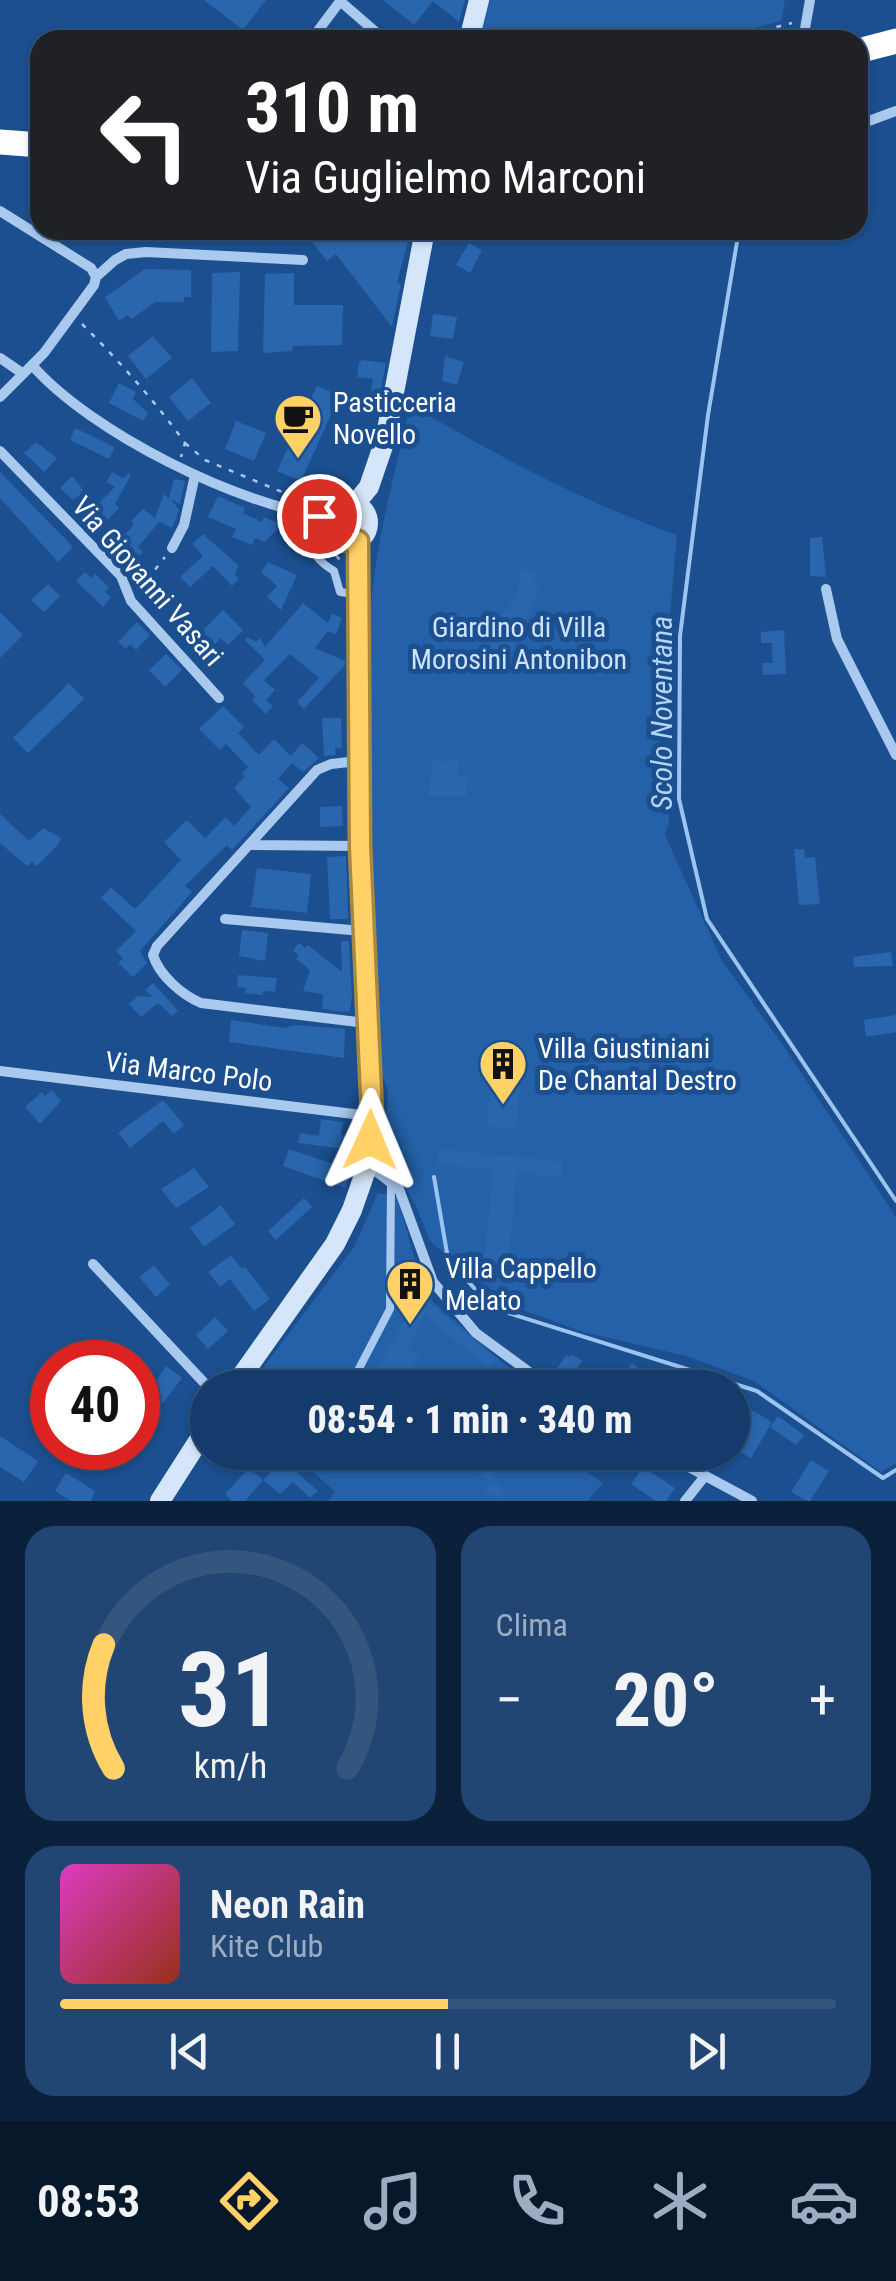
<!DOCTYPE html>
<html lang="it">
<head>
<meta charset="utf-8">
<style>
  body { margin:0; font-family:"Roboto Condensed",sans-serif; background:#214673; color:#f1f3f6; height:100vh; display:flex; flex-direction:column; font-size:38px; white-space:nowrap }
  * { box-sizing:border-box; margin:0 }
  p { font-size:32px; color:#9dadc1 }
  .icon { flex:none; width:55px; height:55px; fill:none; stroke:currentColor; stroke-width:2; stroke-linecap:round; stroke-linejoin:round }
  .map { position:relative; height:1501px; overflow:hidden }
  .side { display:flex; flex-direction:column; gap:25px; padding:25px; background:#0b203b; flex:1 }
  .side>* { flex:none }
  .hud { position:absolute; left:30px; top:30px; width:838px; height:210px; border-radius:30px; box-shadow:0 2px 8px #0004,0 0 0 2px #33557e; background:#202124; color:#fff; overflow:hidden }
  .speed { position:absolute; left:30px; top:1340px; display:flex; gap:20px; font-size:50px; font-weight:700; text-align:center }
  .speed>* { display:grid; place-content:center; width:130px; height:130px; border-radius:50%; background:#143b6b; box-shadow:0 2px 8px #0004,0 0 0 2px #33557e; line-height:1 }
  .speed .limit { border:15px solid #d22; background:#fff; color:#111 }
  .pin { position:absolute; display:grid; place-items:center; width:85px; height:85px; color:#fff; margin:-42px; border:5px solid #fff; border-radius:50%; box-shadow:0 2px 10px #0007 }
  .me { position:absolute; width:110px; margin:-55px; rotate:1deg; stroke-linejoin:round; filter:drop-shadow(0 0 8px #0008) }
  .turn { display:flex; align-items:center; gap:35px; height:210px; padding:0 50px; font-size:45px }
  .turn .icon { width:130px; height:130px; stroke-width:2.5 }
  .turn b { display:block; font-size:70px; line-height:85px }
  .big { font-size:75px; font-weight:800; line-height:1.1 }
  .side .widget { flex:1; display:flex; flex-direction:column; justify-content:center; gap:15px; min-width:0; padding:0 35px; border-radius:30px; background:#214673 }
  .side .dial { align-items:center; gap:0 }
  .dial svg { height:260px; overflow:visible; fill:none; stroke:#33557e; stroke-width:7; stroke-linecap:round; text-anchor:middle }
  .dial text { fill:#f1f3f6; stroke:none }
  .song { display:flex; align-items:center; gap:30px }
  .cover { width:120px; height:120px; border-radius:15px; background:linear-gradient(135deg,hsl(310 70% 55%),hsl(10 70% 35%)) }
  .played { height:10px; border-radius:5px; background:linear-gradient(90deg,#ffd166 50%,#33557e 50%) }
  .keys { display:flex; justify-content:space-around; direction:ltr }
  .heat { display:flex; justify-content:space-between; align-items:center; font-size:55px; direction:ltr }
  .side .tiles { flex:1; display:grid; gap:25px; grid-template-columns:1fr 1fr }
  .widget:last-child { grid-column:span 2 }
  .trip { position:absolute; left:190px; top:1370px; width:560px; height:100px; border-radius:50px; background:#143b6b; box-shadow:0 2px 8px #0004,0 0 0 2px #33557e; font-weight:800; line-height:100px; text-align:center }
  .tabs { display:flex; height:160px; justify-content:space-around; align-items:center; background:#08182b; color:#9dadc1 }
  .tabs .icon { width:70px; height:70px }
  .tabs .selected { color:#ffd166 }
  .tabs b { font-size:45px; color:#f1f3f6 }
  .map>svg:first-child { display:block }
  .garden { fill:#2461a8 }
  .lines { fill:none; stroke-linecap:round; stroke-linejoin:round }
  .stream { stroke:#9cc4f0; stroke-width:4 }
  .building { fill:#2a66ad }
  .path { stroke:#a9c9ee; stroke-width:2.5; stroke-dasharray:5 8; stroke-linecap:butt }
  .lane { stroke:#a9c9ee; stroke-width:8 }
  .street { stroke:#a9c9ee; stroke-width:10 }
  .secondary { stroke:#d6e6fa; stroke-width:20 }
  .highway { stroke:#fff; stroke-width:25 }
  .route-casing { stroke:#a68842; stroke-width:25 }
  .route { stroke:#ffd166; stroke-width:18 }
  .labels { text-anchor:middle; stroke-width:10; stroke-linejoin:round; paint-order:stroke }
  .poi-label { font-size:28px; fill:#fff; stroke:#1b4f8f; text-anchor:start }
  .street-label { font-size:28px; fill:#fff; stroke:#1b4f8f }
  .park-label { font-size:28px; fill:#cfe3fa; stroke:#1b4f8f }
  .water-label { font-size:30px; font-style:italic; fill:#b5d3f5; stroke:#1b4f8f }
</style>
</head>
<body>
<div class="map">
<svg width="896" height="1501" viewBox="0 0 896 1501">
  <rect width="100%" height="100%" fill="#1b4f8f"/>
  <!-- garden -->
  <path class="garden" d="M486,0H785L781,21L708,40H476Z
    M410,404C495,455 583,502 677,535L664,684L669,822L665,835L721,959L785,1048L896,1217V1463L881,1472L754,1381L686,1356L583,1332L520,1309L472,1277L430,1241L416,1206L384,1148L388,1091L376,1058C373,908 360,757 371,607C376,538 396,471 410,404Z
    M378,1193L397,1197L417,1267L434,1287L431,1300L503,1363L539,1387L248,1388L354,1247Z
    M293,1453H558L603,1483L587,1501H328L335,1492Z"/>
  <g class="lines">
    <!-- stream -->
    <path class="stream" d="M739,230L708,415L680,636L679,799L707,919L896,1201
      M434,1177L448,1259L492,1308L757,1391L883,1478L896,1470"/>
  </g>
  <!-- building -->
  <path class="building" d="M204,0H266L243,30Z
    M383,0H465L459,22L433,1L414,25Z
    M303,230H367L372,237L381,230L392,234L394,230H411L397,283L401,284L392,327L336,254L327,261Z
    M469,243L482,250L470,273L456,265Z
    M145,269L191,270V297H184V302H155L132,319L128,315L119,321L105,297Z
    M240,272L238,351L211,352L212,273Z
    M294,273V305H343L342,345L293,346L292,351L263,353L265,274Z
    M433,314L457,317L453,339L430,336Z
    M153,336L172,358L146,379L128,356Z
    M445,356L464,362L457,385L442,381Z
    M363,360L386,363L380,394L371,392L373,379L357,377L359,362Z
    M192,378L211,403L188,421L169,397Z
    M119,383L136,392L133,399L148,413L143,421L109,403Z
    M317,386L340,395L301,481L277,471Z
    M236,421L266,433L254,461L225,449Z
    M75,428L115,447L109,459L70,440Z
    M36,442L57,458L44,472L24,453Z
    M0,472L73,547L58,562L0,498Z
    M112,472L123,478L129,473L131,475L115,504L119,508L107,520L94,508L115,487L106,482Z
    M72,476L85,492L73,500L60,488Z
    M174,479L185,481L180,504L170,499L179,509L176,519L172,528L159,522L138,547L143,552L134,561L115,544L134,525L131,521L143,509L155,518L164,494L169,499Z
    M218,496L245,508L243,513L262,522L264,517L282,525L264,542L255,538L252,545L232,537L236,529L208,517Z
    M203,534L239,566L235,574L239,579L232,586L213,566L190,587L180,577L203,556L192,544Z
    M822,537L826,577L810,576V538Z
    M268,562L297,575L281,610L267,597L277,586L261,572Z
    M521,568L537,575L532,585L539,588L501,676L483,668L504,610L508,611L521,580L517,579Z
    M85,572L91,578L95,574L109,587L105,592L111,597L103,607L76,581Z
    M48,584L60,596L44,612L31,600Z
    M303,603L328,623L332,614L342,618L336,634L328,631L315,648L345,661V665L304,709L297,702L319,678L290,654L264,680L275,690L266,700L273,706L266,714L252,700L255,696L243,683L265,660L245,640L247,637L256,642L260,638L265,647Z
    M223,610L243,630L228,645L221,638L213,646L200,633Z
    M0,612L23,635L0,658Z
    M137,622L150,635L136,650L130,644L126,649L118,642Z
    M784,630L786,674L763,675L762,663H773L772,653V643H761V632Z
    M166,654L182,670L165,687L149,670Z
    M69,683L84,699L28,753L13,738Z
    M223,706L244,727L238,733L259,755L274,739L291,756L302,743L319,758L303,772L292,763L278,779L289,788L232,850L227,845L185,886L192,892L140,951L147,963L133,977L118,963L123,958L116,951L136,931L101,898L111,887L135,909L181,860L164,842L187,820L205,838L226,817L234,826L251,807L234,788L245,776L242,773L248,767L226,744L220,750L199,729Z
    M322,718H341L342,748H335L336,755L324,756Z
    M450,759L460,760L458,775L469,777L467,796H428L433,760L449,762Z
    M342,806L343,826L320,827V807Z
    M0,814L29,841L43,828L61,838L57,846L37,866L32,862L27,866L0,843Z
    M794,849H804L805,858L815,857L820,904L799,905Z
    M346,856L348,919H330L327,857Z
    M257,868L311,874L307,913L251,907Z
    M242,930L268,933L265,961L239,956Z
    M341,941H349L352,996L350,1011L345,1012L322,1009L323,994L303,991L310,970L296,959L299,956L293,950L299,943L305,948L308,945L342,972Z
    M891,952L893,966L854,967L853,957Z
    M238,975L277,978L275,992L263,991V995L245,993L246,988L237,987Z
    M153,983L178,1011L172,1016L158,1003L141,1017L129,1004L138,996L153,997L145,990Z
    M896,1015V1032L866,1037L864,1020Z
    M231,1020L283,1028L297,1025L345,1029L344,1058L229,1042Z
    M491,1082L520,1085L516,1129L487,1126Z
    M52,1090L61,1101L40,1124L25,1107L42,1092L45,1096Z
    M163,1100L184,1125L174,1134L163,1121L130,1148L118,1133Z
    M321,1119L343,1122L341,1135L347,1136L345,1149L298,1143L300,1133L319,1136Z
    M289,1149L351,1170L345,1188L283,1166Z
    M439,1149L562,1162L561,1177L517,1173L508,1265L484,1262L493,1170L437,1165Z
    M194,1168L209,1187L176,1208L161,1189Z
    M304,1198L312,1207L276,1240L268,1231Z
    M221,1205L235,1224L204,1247L190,1228Z
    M231,1255L242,1269L245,1267L270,1299L254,1311L230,1279L220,1287L208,1272Z
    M154,1265L170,1285L156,1297L139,1277Z
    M419,1294L495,1358L487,1367L425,1315L407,1348L419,1355L408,1375L430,1388H367Z
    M215,1317L228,1331L208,1349L196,1335Z
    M77,1341L95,1353L109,1362H62Z
    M572,1354L582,1361L568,1382L554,1373L566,1355L570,1357Z
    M632,1363L650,1378L644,1388H616Z
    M166,1366L182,1378L163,1403L149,1392Z
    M750,1409L772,1422L751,1458L734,1448L741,1437L732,1432V1424L739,1412L746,1416Z
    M778,1416L804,1435L796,1445L770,1427Z
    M0,1436L38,1461L24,1482L0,1467Z
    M440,1452H506L491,1481L505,1489L500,1499L485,1491L491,1481Z
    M283,1460L318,1491L310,1498L293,1482L280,1494L263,1480Z
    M811,1460L829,1471L810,1501H807L791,1492Z
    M643,1467L675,1488L666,1501H656L631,1484Z
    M249,1468L263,1480L245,1501H232L225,1494Z
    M66,1473L95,1491L91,1501H71L55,1491Z"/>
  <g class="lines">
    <!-- path -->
    <path class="path" d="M726,40L792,23
      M82,324C120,362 154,400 185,443L181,457
      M185,443L205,460L299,499
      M321,503L341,494
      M319,536L340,560
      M139,590L165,557"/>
    <!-- lane -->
    <path class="lane" d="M308,515C302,539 312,558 334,571L340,592L354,594
      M352,1382L390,1309L391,1182"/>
    <!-- street -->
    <path class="street" d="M340,1L385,40
      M311,40L341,0
      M803,40L810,0
      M858,125L896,111
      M0,211L91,268L96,277
      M0,358L22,373
      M32,365C90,432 241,507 329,517
      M0,397L44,353L94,285L96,277L115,260L126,254L146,252L303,260
      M0,451L121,576L131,601L219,698
      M172,548L184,525L195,475
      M826,589L837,639L896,755
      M358,761L331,764L317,770L157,946L153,955C159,975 182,995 201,1003L366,1023
      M249,845L358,846
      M225,919L362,931
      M0,1071L370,1116
      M368,1165L399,1189L433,1282L476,1333L551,1388
      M93,1264L209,1388
      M661,1452L752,1501
      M685,1501L705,1476"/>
    <!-- secondary -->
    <path class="secondary" d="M469,40L479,0
      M328 523a20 20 0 1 1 40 0a20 20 0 1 1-40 0Z
      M355,504L369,487L385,440L425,230
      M233,1388L335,1244L352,1210L368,1164L371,1117L359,846L358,541
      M160,1501L208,1426"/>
    <!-- highway -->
    <path class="highway" d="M858,51L896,41
      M0,142L40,145"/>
  </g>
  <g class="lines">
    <!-- route casing -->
    <g class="route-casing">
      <path id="route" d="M319,516L329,517L330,530L338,540L358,541L360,846L372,1116L370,1140"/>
    </g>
    <!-- route -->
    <use href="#route" class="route"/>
  </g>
  <!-- icons -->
  <defs>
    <g id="cafe-pin" transform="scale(2.5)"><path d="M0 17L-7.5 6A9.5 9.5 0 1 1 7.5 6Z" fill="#ffd166" stroke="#1b4f8f"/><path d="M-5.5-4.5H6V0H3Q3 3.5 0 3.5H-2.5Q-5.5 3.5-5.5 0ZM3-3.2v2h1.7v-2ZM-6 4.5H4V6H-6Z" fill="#111"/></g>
    <g id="building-pin" transform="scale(2.5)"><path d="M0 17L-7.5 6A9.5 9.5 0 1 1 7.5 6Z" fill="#ffd166" stroke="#1b4f8f"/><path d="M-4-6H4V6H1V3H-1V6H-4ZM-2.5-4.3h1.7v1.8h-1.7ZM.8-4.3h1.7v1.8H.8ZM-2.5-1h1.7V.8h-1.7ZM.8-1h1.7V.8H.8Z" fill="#111"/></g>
  </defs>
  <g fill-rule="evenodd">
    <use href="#cafe-pin" x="298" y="418"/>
    <use href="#building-pin" x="503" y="1064"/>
    <use href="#building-pin" x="410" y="1284"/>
  </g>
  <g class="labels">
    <!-- poi labels -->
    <g class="poi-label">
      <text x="333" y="412">Pasticceria<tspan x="333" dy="32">Novello</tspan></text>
      <text x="538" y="1058">Villa Giustiniani<tspan x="538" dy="32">De Chantal Destro</tspan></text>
      <text x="445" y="1278">Villa Cappello<tspan x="445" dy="32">Melato</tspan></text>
    </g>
    <!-- street labels -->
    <g class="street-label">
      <text transform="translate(148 581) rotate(49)" y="10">Via Giovanni Vasari</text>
      <text transform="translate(189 1071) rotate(7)" y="10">Via Marco Polo</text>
    </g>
    <!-- park labels -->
    <g class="park-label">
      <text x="519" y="637">Giardino di Villa<tspan x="519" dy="32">Morosini Antonibon</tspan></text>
    </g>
    <!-- water labels -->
    <g class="water-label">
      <text transform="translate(662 713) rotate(-90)" y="10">Scolo Noventana</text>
    </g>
  </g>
</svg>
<div class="speed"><div class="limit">40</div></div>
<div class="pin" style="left:319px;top:516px;background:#d93025"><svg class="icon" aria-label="arrive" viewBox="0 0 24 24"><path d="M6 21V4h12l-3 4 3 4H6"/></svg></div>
<svg class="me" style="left:370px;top:1140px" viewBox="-20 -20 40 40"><path d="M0-17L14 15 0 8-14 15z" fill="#ffd166" stroke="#fff" stroke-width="4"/></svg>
<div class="trip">08:54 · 1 min · 340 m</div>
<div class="hud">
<div class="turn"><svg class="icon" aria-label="left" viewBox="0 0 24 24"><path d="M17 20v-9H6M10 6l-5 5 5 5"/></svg><div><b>310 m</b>Via Guglielmo Marconi</div></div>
</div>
</div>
<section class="side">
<div class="tiles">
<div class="widget dial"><svg viewBox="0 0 100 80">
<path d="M14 69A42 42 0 1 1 86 69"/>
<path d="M14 69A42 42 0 0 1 11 31" stroke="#ffd166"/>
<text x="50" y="56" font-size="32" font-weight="700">31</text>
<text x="50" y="72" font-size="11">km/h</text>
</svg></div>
<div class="widget"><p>Clima</p>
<div class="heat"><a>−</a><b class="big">20°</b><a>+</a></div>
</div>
<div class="widget">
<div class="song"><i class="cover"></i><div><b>Neon Rain</b><p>Kite Club</p></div></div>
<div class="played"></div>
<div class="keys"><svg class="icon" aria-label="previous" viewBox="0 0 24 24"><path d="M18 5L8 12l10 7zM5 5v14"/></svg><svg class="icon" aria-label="pause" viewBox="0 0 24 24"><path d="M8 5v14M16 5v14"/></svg><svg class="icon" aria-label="next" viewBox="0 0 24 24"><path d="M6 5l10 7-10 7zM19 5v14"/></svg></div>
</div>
</div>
</section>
<nav class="tabs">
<b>08:53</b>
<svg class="icon selected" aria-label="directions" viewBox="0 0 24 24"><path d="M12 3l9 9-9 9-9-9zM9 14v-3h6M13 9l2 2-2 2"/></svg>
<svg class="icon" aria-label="music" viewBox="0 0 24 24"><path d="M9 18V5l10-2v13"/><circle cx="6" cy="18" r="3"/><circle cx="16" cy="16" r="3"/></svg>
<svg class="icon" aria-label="phone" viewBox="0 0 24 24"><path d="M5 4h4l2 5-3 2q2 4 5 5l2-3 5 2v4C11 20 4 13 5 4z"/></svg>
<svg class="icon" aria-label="climate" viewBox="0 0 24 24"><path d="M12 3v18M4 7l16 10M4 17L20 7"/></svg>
<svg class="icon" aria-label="car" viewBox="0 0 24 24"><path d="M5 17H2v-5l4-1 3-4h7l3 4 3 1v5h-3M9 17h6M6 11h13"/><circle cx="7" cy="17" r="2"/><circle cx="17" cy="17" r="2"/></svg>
</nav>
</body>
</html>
